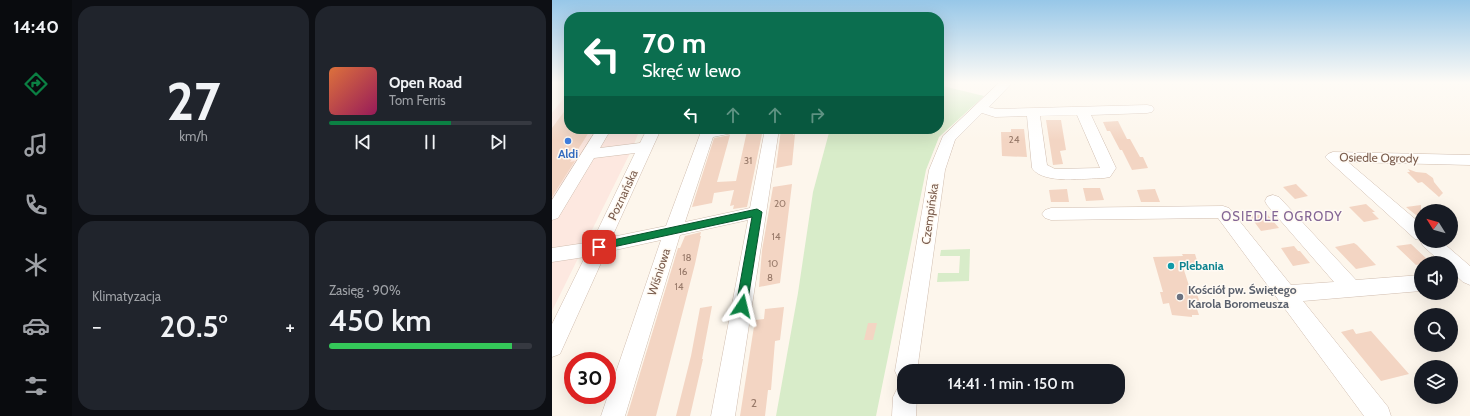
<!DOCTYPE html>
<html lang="pl">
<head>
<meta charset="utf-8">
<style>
  body { margin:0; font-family:Cabin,sans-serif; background:#20242c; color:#f1f3f6; height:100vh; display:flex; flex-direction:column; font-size:15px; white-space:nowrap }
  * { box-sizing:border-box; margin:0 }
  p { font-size:13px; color:#9ea1a6 }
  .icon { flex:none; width:22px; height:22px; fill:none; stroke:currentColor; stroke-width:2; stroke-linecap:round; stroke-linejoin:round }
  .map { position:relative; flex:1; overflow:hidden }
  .drawer { display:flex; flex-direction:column; gap:6px; padding:6px; background:#0d0f14; width:480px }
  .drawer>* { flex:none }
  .banner { position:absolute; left:12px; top:12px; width:380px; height:122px; border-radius:16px; box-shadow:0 4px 16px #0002; background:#0b6e4f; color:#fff; overflow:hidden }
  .needle { width:26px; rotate:307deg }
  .tools { position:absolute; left:862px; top:204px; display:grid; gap:8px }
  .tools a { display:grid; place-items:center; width:44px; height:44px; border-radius:50%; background:#171b24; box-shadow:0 4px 16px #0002; font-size:20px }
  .speed { position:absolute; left:12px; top:352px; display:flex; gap:8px; font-size:20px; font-weight:700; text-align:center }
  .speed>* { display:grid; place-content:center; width:52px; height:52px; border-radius:50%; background:#171b24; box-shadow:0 4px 16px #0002; line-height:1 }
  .speed .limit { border:6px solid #d22; background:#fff; color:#111 }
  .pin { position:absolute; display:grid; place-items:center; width:34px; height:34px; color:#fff; margin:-17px; border-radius:8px; box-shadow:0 2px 6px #0006 }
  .me { position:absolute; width:44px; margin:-22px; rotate:10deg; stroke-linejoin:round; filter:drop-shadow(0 0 3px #0008) }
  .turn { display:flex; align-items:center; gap:14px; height:84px; padding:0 12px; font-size:18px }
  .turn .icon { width:52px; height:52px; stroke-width:2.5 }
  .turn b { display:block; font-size:28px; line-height:34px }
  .lanes { display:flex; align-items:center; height:38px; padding:0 12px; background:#0003; justify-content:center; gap:20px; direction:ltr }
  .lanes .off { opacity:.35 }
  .big { font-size:30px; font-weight:600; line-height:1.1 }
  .drawer .tile { flex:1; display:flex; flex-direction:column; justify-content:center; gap:6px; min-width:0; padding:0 14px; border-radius:16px; background:#20242c }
  .drawer .dial { align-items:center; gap:0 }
  .dial b { font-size:52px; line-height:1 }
  .song { display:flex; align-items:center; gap:12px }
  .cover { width:48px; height:48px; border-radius:6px; background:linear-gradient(135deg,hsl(20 70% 55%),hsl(330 70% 35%)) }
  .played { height:4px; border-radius:2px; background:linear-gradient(90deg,#0b8043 60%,#363941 60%) }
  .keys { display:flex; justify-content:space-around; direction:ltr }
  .heat { display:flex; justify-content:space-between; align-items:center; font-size:22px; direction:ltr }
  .charge { height:6px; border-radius:3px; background:linear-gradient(90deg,#34c759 90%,#363941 0) }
  .drawer .tiles { flex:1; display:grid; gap:6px; grid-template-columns:repeat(2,1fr) }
  .trip { position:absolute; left:345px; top:364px; width:228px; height:40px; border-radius:16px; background:#171b24; box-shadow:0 4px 16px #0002; font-weight:600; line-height:40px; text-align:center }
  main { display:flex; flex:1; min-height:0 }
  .tabs { display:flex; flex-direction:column; width:72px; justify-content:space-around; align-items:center; background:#090b0e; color:#9ea1a6 }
  .tabs .icon { width:28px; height:28px }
  .tabs .active { color:#0b8043 }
  .tabs b { font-size:18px; color:#f1f3f6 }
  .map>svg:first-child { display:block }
  .commercial { fill:#fde8e0 }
  .green { fill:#d8ecc9 }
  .building { fill:#f3d5c3 }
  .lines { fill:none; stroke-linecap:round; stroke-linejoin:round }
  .minor-casing { stroke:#d1beb0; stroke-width:1 }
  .minor { fill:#fff; fill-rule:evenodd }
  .route { fill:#0b8043; stroke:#07532c }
  .shop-dot { fill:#3f7fe0; stroke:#fffaf3; stroke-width:1.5 }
  .culture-dot { fill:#0f9aa8; stroke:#fffaf3; stroke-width:1.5 }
  .worship-dot { fill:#6b7280; stroke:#fffaf3; stroke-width:1.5 }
  .labels { text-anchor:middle; stroke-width:3; stroke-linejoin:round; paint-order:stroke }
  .number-label { font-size:10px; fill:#987a6a }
  .shop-label { font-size:12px; font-weight:bold; fill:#366cbe; stroke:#fffaf3 }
  .street-label { font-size:12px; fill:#7a5c4d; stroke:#fffaf3 }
  .culture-label { font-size:12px; font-weight:bold; fill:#0d838f; stroke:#fffaf3; text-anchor:start }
  .worship-label { font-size:12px; font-weight:bold; fill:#5b616d; stroke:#fffaf3; text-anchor:start }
  .near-number-label { font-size:12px; fill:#987a6a }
  .neighbourhood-label { font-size:13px; letter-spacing:1px; fill:#846695; stroke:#fffaf3 }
</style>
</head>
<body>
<main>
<nav class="tabs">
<b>14:40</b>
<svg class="icon active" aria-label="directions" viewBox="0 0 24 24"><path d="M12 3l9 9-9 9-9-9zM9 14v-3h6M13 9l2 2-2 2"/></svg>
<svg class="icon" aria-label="music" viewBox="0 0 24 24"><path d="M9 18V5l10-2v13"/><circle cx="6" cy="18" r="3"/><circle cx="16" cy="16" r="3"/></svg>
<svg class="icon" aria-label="phone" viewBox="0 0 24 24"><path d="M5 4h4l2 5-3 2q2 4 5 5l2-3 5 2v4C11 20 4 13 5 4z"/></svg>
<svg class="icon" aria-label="climate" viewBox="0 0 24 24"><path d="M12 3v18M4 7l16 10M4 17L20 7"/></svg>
<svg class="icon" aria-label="car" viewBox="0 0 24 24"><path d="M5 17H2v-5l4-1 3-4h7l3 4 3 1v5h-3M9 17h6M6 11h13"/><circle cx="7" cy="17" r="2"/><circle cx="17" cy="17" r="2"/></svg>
<svg class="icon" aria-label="filters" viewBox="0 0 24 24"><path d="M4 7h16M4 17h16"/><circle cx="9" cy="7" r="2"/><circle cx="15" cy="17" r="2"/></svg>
</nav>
<section class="drawer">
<div class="tiles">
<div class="tile dial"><b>27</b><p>km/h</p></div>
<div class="tile">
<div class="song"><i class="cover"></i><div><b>Open Road</b><p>Tom Ferris</p></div></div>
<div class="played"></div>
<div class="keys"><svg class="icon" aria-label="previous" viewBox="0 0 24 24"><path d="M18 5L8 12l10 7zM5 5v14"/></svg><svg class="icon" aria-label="pause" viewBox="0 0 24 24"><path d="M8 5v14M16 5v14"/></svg><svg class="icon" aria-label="next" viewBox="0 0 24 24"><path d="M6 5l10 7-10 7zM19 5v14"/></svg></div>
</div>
<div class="tile"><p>Klimatyzacja</p>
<div class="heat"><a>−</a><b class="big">20.5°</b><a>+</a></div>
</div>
<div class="tile"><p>Zasięg · 90%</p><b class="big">450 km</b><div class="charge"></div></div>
</div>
</section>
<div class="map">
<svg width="918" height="416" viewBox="0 0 918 416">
  <rect width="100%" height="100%" fill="#fdf6ec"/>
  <!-- commercial -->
  <path class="commercial" d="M17,92V129H88L80,149L0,311V113Z"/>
  <!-- green -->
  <path class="green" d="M387,85L432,96L387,137L374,170L324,416H224L246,293L261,192L278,129H387Z
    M418,249L417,281L385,282L386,273H407L408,256H388L389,250Z"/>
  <!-- building -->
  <path class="building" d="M17,105V129H39L18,162L23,161L0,197V128Z
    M494,120H509L514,150L508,151L511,164L501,165Z
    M566,121L575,139H578L588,157H591L596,168L580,170L570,150H568L558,131H555L551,122Z
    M210,129L209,134H210L195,207L181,209L182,205L178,206L182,190L162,193L160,203L140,207L162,138L178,135L165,182L184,181L195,131Z
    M229,129H242L241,135L243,134L240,165L224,168Z
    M459,129H472L475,157L450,156L449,132H459Z
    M856,169L864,172L874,173L881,178L882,182L891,193L887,197L870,182L866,183L855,172H858Z
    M240,184L228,283L207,287L210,250L221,187Z
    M744,184L756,196L743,199L731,187Z
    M531,188H548L552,200L534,201Z
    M515,189L517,202H499L497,190Z
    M603,189L608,202H589L585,190Z
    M814,204L823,212H820L827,219L812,222L797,207Z
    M869,205V219L854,207Z
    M715,214L727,228L709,231L698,216Z
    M149,232L148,236H149L143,264L104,416H75L126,248H128L133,236Z
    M802,243L805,245L824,265L804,269L783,247Z
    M859,244L878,262L864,265L844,246Z
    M742,246L746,251H748L758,263L741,266L729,248Z
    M630,254H643L647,267H631L639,292L644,291L648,303H643L647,315H640V317L620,315L617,303L611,304L608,292H611L601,257L631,256Z
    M160,306L150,359H151L138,416H124L139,356L148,308Z
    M232,307L228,340L223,341L219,390H216L213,416H188L203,320L212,319L213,309Z
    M316,323H325L321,340H312Z
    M801,329L804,334L819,331L857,374L829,381L789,332Z"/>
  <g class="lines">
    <!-- minor casing -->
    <g class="minor-casing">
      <path id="minor" d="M448,82H461L437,107L444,109L595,105L600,106L602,109L600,112L595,113L539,115L564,168L558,177L552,178C534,178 491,185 480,168L475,116L443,117L430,113L403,140L393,170L365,371H352V381L346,378L343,371L377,170L391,136ZM525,115L548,168L503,169L495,165L488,116Z
        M45,129H59L48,148L88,143L95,129H109L60,237L114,226L150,129H188L186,132L161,137L133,222L198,208L213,129H227L183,416H159L196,220L128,235L73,416H49L109,240L54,252L8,354L0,357V324L33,257L0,262V248L40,242L83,153L42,158L6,218L0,220V200Z
        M781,152L918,155V165L796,162L869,224V241H889L918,266V285L911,282L899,271V263H890L871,246L868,240L863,239L776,160L773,157L776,154Z
        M721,195L727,197L804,280L869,275V291L751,301L836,407L839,416H812L666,218L499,220L493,218L490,214L493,210L499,208L671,206L677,208L739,285L782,282L715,205L713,201L715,197Z
        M352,386V397H365L364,416H340L341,397L345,389Z"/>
    </g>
    <!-- minor -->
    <use href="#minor" class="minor"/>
  </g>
  <!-- sky -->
  <linearGradient id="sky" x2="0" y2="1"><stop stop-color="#97c7e8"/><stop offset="0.59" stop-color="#fefbf6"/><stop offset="1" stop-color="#fefbf6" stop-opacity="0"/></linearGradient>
  <rect width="918" height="140" fill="url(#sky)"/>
  <!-- route -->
  <path class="route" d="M205,209L210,212L195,306L193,310L190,311L186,310L184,306L200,217L47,250L43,249L42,247L43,244L47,243Z"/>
  <!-- markers -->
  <circle class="shop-dot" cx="16" cy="141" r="4"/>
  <circle class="culture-dot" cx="619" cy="266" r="4"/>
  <circle class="worship-dot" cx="628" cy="297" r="4"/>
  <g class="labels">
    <!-- number labels -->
    <g class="number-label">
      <text x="462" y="143">24</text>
      <text x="196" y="164">31</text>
      <text x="228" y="207">20</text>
      <text x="224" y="240">14</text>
      <text x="135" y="261">18</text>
      <text x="221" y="267">10</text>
      <text x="131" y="275">16</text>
      <text x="218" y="281">8</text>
      <text x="127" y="290">14</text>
    </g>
    <!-- shop labels -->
    <g class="shop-label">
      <text x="16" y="158">Aldi</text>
    </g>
    <!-- street labels -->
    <g class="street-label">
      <text transform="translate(827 158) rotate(1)" y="4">Osiedle Ogrody</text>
      <text transform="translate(71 195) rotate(-65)" y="4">Poznańska</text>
      <text transform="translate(378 214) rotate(-82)" y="4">Czempińska</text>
      <text transform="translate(107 272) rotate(-72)" y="4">Wiśniowa</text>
    </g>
    <!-- culture labels -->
    <g class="culture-label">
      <text x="627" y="270">Plebania</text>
    </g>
    <!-- worship labels -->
    <g class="worship-label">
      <text x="636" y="294">Kościół pw. Świętego<tspan x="636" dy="14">Karola Boromeusza</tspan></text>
    </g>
    <!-- near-number labels -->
    <g class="near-number-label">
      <text x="202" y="407">2</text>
    </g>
    <!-- neighbourhood labels -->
    <g class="neighbourhood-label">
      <text x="730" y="221">OSIEDLE OGRODY</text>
    </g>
  </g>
</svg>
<div class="tools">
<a><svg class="needle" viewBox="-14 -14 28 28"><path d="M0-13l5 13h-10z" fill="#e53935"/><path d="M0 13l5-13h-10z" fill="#9ea1a6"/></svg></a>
<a><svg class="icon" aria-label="sound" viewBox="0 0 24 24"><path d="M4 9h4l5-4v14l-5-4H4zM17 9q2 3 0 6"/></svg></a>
<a><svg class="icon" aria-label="search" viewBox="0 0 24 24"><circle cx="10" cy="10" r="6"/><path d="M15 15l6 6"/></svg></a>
<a><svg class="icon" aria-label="layers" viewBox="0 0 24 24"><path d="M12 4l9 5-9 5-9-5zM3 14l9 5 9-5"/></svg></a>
</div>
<div class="speed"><div class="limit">30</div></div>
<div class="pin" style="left:47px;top:247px;background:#d93025"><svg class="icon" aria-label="arrive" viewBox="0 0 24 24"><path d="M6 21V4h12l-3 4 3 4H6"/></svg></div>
<svg class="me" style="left:190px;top:306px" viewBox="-20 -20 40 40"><path d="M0-17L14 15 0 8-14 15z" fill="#0b8043" stroke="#fff" stroke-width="4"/></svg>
<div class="trip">14:41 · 1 min · 150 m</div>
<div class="banner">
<div class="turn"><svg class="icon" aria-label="left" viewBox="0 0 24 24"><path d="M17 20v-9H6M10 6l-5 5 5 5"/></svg><div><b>70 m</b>Skręć w lewo</div></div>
<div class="lanes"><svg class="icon" aria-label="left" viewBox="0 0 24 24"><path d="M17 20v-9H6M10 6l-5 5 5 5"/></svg><svg class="icon off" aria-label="ahead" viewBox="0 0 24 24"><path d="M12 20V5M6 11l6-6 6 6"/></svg><svg class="icon off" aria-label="ahead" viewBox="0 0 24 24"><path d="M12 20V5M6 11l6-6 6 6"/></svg><svg class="icon off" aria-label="right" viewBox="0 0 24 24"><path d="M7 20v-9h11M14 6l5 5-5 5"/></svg></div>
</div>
</div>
</main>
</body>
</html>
